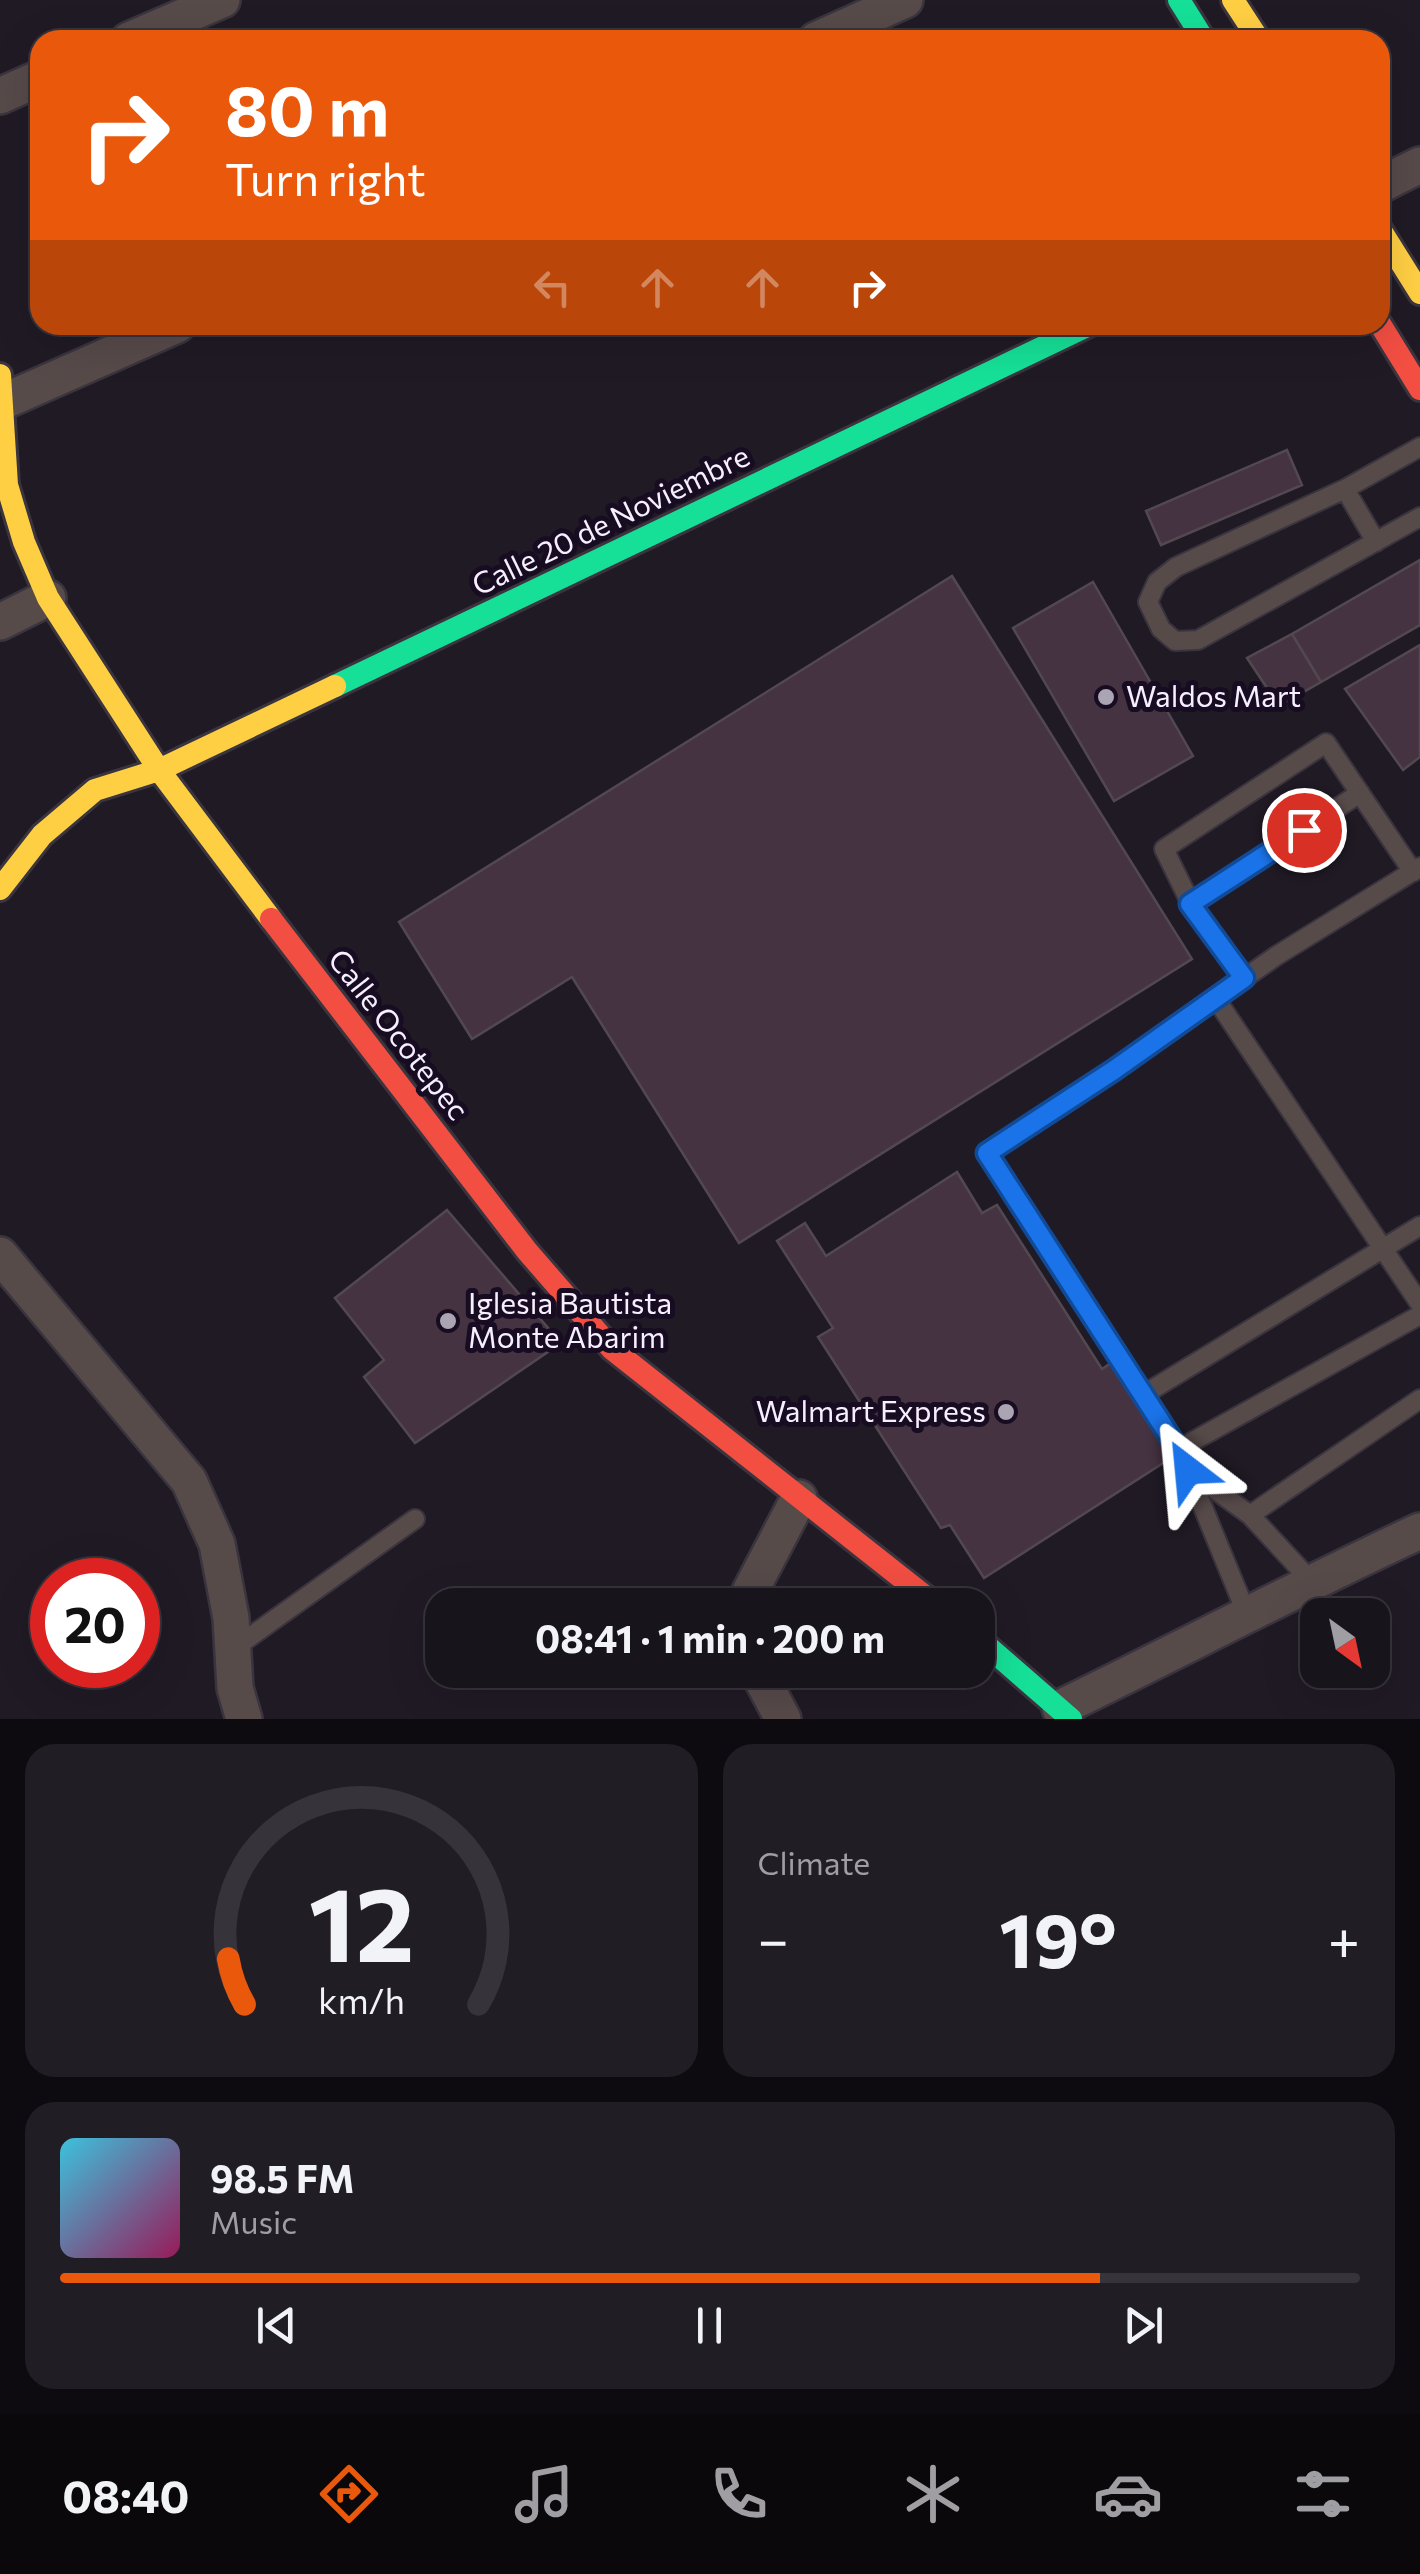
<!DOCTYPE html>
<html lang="en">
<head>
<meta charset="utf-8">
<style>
  body { margin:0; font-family:Commissioner,sans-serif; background:#211d25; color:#f1f3f6; height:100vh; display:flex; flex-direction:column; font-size:38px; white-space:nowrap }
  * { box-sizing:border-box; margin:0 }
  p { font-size:32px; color:#9f9ea3 }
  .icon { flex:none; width:55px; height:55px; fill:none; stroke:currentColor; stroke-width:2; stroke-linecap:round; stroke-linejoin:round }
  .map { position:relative; height:1719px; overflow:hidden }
  .sheet { display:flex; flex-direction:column; gap:25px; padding:25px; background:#0d0b0f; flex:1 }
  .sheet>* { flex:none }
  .guide { position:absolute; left:30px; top:30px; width:1360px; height:305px; border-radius:30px; box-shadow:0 10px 40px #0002,0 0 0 2px #36333b; background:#ea580c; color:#fff; overflow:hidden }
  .needle { width:65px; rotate:147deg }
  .buttons { position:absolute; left:1300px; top:1598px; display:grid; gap:20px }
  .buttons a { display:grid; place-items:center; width:90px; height:90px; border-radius:20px; background:#18141c; box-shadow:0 10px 40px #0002,0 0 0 2px #36333b; font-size:50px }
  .speed { position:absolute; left:30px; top:1558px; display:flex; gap:20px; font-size:50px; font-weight:700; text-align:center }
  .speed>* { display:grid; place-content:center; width:130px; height:130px; border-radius:50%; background:#18141c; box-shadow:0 10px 40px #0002,0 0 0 2px #36333b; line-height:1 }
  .speed .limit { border:15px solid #d22; background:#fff; color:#111 }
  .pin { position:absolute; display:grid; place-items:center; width:85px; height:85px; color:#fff; margin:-42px; border:5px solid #fff; border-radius:50%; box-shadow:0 2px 10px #0007 }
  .me { position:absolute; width:110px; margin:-55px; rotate:331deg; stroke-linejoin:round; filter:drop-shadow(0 0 8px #0008) }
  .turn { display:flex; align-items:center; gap:35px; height:210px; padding:0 30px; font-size:45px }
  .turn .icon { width:130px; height:130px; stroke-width:2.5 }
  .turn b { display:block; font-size:70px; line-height:85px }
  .lanes { display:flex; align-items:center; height:95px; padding:0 30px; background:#0003; justify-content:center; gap:50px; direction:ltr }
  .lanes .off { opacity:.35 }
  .big { font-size:75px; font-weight:700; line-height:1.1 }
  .sheet .card { flex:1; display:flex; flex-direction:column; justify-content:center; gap:15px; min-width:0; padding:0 35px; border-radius:30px; background:#211d25 }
  .sheet .dial { align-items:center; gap:0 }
  .dial svg { height:260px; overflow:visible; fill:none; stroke:#36333b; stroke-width:7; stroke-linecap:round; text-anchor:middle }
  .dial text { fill:#f1f3f6; stroke:none }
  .song { display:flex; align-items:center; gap:30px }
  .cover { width:120px; height:120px; border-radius:15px; background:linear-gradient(135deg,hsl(190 70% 55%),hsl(330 70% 35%)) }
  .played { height:10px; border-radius:5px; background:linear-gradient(90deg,#ea580c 80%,#36333b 80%) }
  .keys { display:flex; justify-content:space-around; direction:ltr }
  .heat { display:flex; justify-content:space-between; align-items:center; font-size:55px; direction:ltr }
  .sheet .tiles { flex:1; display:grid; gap:25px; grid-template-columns:1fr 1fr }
  .card:last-child { grid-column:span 2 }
  .trip { position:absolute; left:425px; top:1588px; width:570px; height:100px; border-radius:30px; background:#18141c; box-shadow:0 10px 40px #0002,0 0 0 2px #36333b; font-weight:700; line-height:100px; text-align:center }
  .tabs { display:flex; height:160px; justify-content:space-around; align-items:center; background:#0a080b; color:#9f9ea3 }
  .tabs .icon { width:70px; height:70px }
  .tabs .current { color:#ea580c }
  .tabs b { font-size:45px; color:#f1f3f6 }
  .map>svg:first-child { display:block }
  .building { fill:#463342; stroke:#524950; stroke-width:2.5 }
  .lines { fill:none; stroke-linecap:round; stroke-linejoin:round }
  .lane-casing { stroke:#3a343e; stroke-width:22 }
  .street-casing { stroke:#3a343e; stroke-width:40 }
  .fast-casing { stroke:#3a343e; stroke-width:28 }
  .slow-casing { stroke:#3a343e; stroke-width:28 }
  .jam-casing { stroke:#3a343e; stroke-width:28 }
  .lane { stroke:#574b4a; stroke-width:18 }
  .street { stroke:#574b4a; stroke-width:35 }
  .fast { stroke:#16e098; stroke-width:22 }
  .slow { stroke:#ffcf43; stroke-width:22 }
  .jam { stroke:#f24e42; stroke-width:22 }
  .route-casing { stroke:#114b97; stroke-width:25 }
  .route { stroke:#1a73e8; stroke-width:18 }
  .poi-dot { fill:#aba4b2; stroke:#170c21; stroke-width:4 }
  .labels { text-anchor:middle; stroke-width:10; stroke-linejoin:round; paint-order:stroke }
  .street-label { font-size:30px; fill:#f6effe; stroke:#170c21 }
  .poi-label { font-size:30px; fill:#f6effe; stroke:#170c21; text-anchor:start }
</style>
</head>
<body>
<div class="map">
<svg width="1420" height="1719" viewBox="0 0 1420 1719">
  <rect width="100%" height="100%" fill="#201a25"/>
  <!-- building -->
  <path class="building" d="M1287,450L1302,485L1161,545L1146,511Z
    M1420,560V625L1321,682L1292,634Z
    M952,576L1192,959L739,1243L572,977L472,1039L399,922Z
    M1093,582L1193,756L1114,801L1013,628Z
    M1292,634L1321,682L1279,706L1247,658Z
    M1420,645V757L1403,770L1345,689Z
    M957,1172L982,1213L997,1205L1102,1369L1114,1361L1174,1456L984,1578L950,1525L941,1528L818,1337L833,1328L777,1241L805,1223L826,1256Z
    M447,1210L561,1343L415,1443L364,1377L384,1360L335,1298Z"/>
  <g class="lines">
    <!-- lane casing -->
    <g class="lane-casing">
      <path id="lane" d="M1420,447L1345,489L1176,567L1157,582L1148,602L1161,629L1175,641L1198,640L1420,517
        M1345,489L1376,542
        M1191,904L1360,793
        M1244,978L1191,904L1164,849L1326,743L1413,872
        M1216,999L1420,1304
        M1143,1395L1420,1226
        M1179,1449L1420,1315
        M1188,1470L1250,1515L1311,1581
        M1250,1515L1420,1399
        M1248,1617L1179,1449L987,1153L1114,1070L1276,956L1420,867
        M233,1649L415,1519"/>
    </g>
    <!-- street casing -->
    <g class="street-casing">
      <path id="street" d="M129,40L222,0
        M816,40L905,0
        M0,96L40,78
        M1380,185L1420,165
        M0,403L177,325
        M0,622L48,598
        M0,1255L189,1481L217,1544L231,1618L235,1688L244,1719
        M743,1605L799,1498
        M757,1670L783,1719
        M1060,1708C1181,1649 1299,1587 1420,1531"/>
    </g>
    <!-- fast casing -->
    <g class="fast-casing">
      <path id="fast" d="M1179,0L1204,40
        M335,686L1089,325
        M978,1638L1071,1719"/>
    </g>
    <!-- slow casing -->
    <g class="slow-casing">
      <path id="slow" d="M1233,0L1259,40
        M1380,229L1420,293
        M0,375L7,485L24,542L48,598L159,770L271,919
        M0,889L42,835L95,790L159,770L335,686"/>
    </g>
    <!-- jam casing -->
    <g class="jam-casing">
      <path id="jam" d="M1380,324L1420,389
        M271,919L527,1251L612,1349L936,1605"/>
    </g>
    <!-- lane -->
    <use href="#lane" class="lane"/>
    <!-- street -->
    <use href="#street" class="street"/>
    <!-- fast -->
    <use href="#fast" class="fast"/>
    <!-- slow -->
    <use href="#slow" class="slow"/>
    <!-- jam -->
    <use href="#jam" class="jam"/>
  </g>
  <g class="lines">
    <!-- route casing -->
    <g class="route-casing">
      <path id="route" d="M1188,1470L1178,1449L987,1153L1114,1070L1244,978L1190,904L1304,830"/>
    </g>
    <!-- route -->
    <use href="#route" class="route"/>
  </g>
  <!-- markers -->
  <g class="poi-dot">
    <circle cx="1106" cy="697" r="10"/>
    <circle cx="448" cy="1321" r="10"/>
    <circle cx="1006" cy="1412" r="10"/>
  </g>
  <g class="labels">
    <!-- street labels -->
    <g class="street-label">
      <text transform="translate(611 521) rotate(-26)" y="10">Calle 20 de Noviembre</text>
      <text transform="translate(398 1035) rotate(52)" y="10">Calle Ocotepec</text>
    </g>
    <!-- poi labels -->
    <g class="poi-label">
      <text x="1126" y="707">Waldos Mart</text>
      <text x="468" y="1314">Iglesia Bautista<tspan x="468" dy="34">Monte Abarim</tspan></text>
      <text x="986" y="1422" text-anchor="end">Walmart Express</text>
    </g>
  </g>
</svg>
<div class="buttons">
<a><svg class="needle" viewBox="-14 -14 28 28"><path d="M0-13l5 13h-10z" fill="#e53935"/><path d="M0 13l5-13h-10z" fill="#9f9ea3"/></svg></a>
</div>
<div class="speed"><div class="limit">20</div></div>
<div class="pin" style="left:1304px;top:830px;background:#d93025"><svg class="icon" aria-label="arrive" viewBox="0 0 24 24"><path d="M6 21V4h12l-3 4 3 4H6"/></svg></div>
<svg class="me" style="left:1188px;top:1470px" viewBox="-20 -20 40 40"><path d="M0-17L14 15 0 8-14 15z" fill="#1a73e8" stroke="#fff" stroke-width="4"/></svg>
<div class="trip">08:41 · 1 min · 200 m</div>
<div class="guide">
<div class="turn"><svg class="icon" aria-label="right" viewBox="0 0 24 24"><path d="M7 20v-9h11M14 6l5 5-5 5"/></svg><div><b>80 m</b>Turn right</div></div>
<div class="lanes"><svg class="icon off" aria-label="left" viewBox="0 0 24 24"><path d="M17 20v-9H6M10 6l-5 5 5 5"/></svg><svg class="icon off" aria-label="ahead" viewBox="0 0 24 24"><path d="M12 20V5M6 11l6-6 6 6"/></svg><svg class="icon off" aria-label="ahead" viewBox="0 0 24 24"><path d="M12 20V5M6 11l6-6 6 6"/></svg><svg class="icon" aria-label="right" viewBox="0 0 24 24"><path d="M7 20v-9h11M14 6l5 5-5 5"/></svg></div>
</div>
</div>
<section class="sheet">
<div class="tiles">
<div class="card dial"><svg viewBox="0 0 100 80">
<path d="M14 69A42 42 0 1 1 86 69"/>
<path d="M14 69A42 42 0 0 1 9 55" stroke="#ea580c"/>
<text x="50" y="56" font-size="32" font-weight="700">12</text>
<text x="50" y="72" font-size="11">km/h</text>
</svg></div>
<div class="card"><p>Climate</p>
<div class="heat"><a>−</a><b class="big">19°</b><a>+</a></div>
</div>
<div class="card">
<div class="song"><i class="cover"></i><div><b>98.5 FM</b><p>Music</p></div></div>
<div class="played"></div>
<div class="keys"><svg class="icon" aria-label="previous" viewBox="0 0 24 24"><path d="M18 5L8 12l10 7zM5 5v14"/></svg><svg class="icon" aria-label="pause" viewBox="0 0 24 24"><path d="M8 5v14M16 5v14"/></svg><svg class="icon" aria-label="next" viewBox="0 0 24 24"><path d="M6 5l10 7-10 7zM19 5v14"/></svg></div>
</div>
</div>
</section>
<nav class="tabs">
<b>08:40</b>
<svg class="icon current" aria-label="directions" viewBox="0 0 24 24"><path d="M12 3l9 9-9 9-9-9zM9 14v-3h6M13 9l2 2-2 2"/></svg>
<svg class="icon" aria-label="music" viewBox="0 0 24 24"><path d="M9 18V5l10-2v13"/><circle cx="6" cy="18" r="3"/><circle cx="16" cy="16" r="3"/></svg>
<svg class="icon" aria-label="phone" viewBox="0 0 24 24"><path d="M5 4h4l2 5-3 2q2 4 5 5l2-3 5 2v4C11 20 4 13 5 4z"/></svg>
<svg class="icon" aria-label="climate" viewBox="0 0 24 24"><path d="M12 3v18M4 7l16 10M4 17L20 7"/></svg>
<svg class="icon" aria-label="car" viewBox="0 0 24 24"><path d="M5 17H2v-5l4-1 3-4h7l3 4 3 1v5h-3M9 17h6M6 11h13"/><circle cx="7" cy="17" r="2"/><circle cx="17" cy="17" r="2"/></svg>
<svg class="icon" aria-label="filters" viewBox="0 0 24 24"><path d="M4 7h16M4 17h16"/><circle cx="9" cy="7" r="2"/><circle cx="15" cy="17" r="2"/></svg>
</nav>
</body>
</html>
